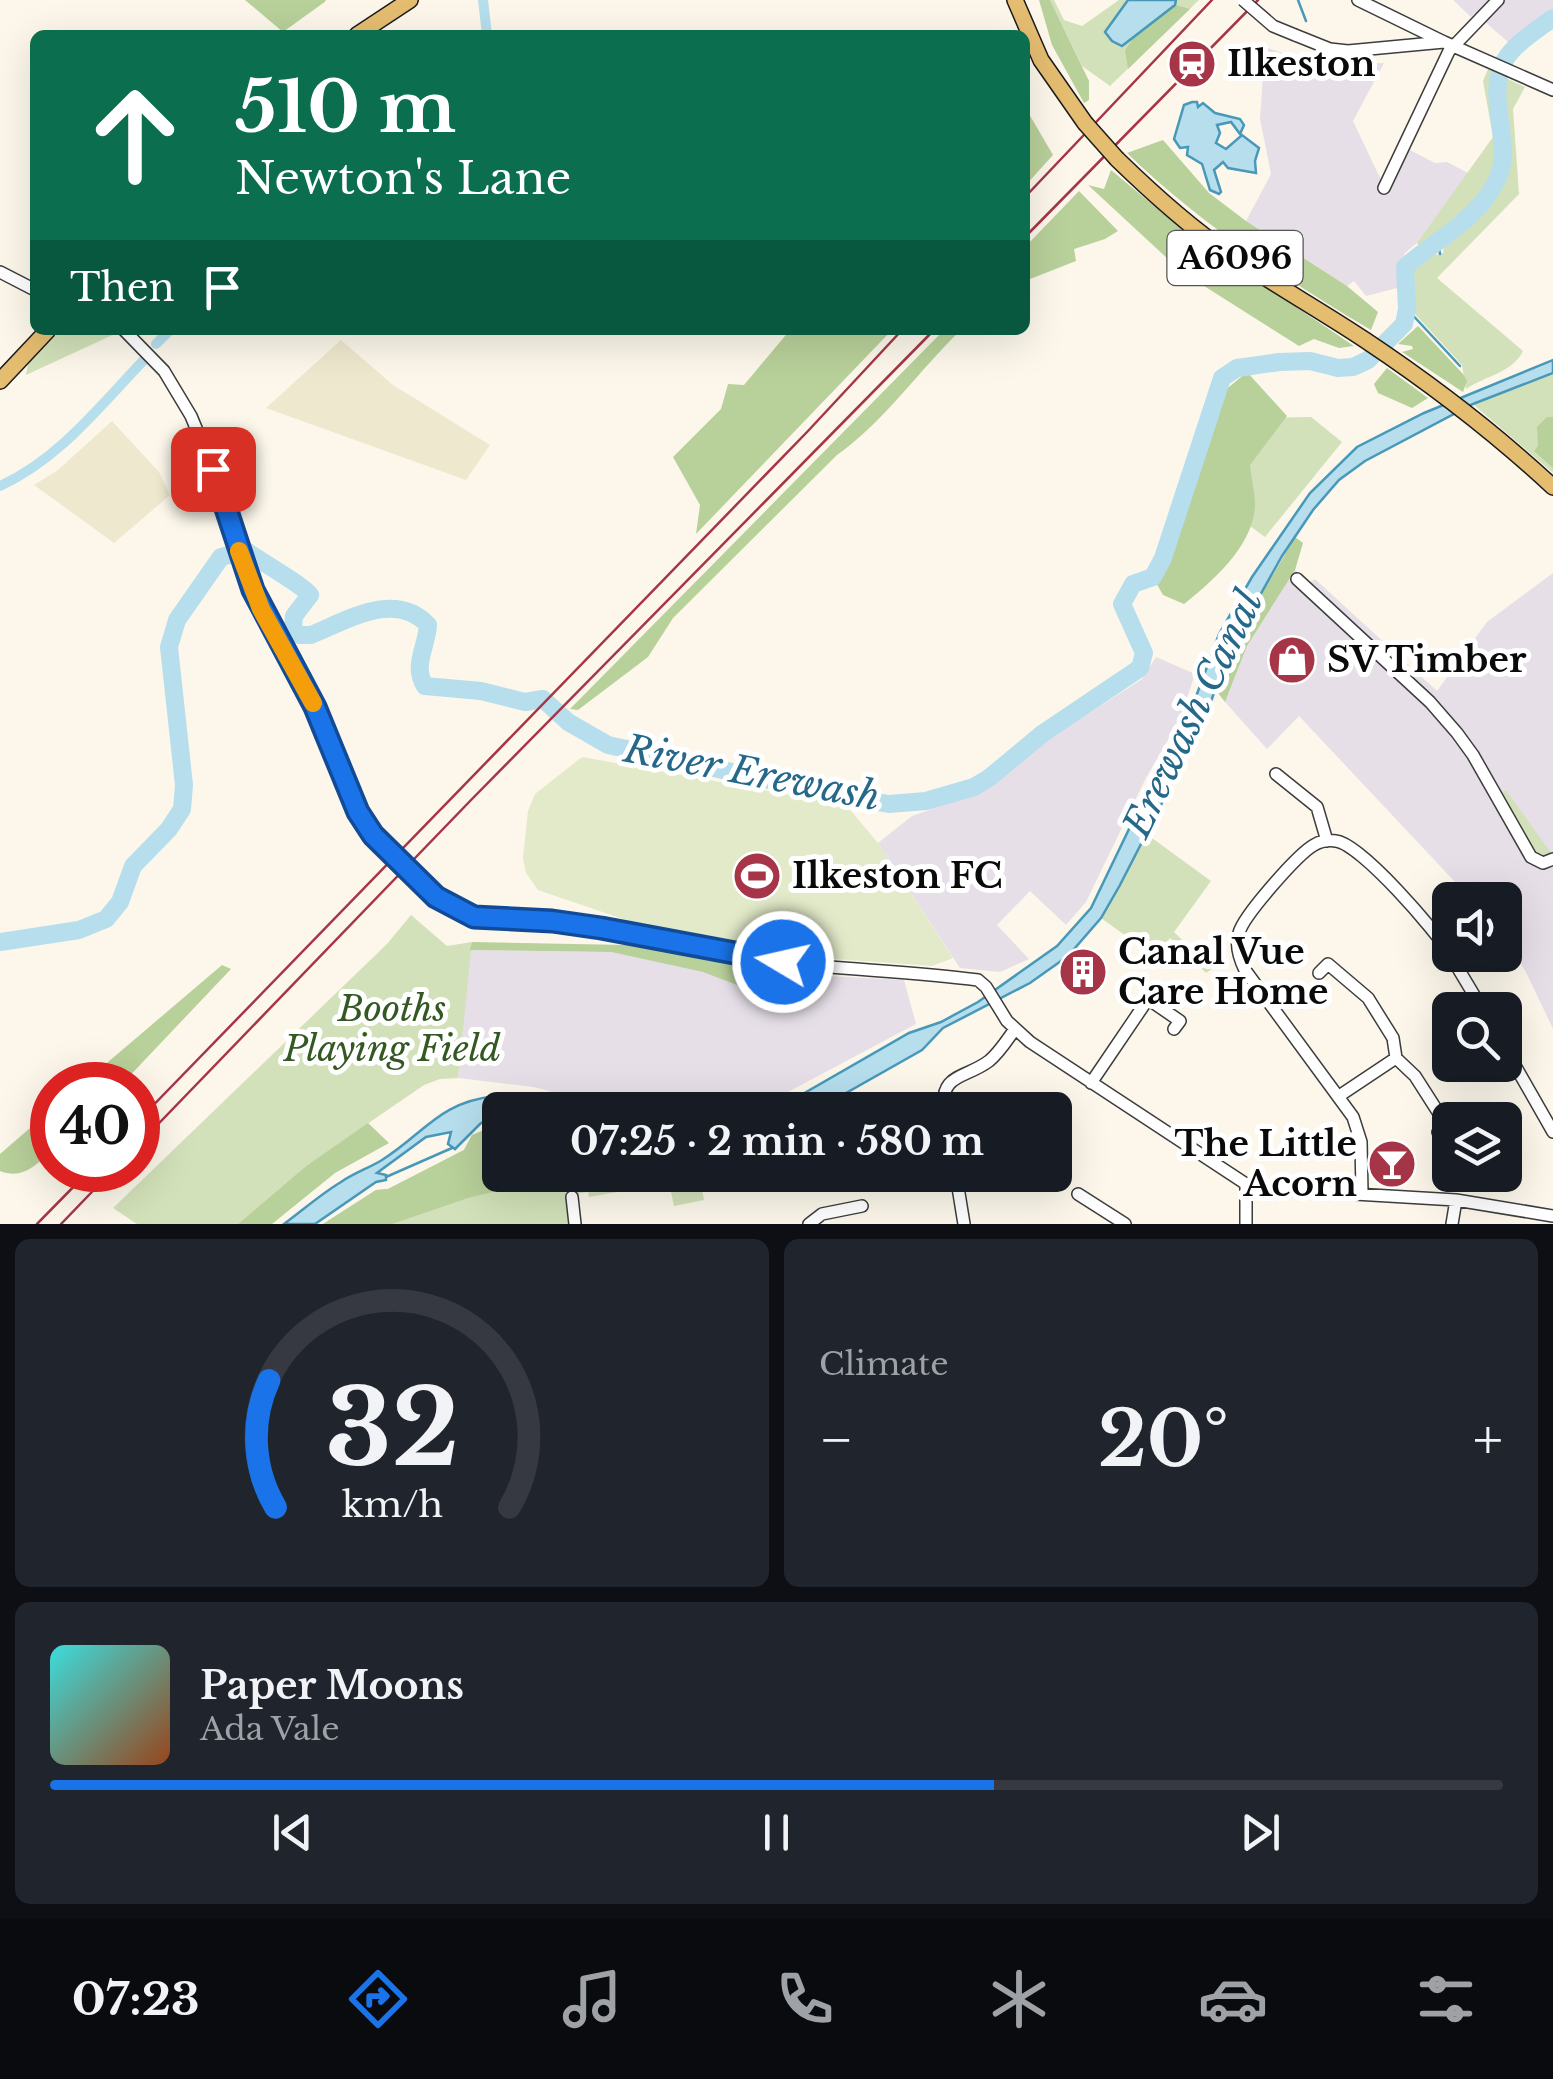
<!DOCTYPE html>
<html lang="en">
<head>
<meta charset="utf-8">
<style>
  body { margin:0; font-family:"Libre Baskerville",serif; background:#20242c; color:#f1f3f6; height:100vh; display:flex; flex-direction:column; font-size:38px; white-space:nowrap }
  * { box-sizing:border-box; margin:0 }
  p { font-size:32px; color:#9ea1a6 }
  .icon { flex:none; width:55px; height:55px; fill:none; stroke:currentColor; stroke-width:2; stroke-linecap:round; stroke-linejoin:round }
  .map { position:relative; height:1224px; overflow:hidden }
  .side { display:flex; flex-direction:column; gap:15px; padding:15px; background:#0d0f14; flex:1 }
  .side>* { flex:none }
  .banner { position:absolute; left:30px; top:30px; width:1000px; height:305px; border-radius:15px; box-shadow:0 10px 40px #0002; background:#0b6e4f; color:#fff; overflow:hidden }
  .tools { position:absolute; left:1432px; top:882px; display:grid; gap:20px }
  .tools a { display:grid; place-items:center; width:90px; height:90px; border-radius:15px; background:#171b24; box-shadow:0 10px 40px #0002; font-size:50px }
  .speed { position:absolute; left:30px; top:1062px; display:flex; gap:20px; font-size:50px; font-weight:700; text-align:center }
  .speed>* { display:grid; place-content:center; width:130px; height:130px; border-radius:50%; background:#171b24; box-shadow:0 10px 40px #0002; line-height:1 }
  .speed .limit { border:15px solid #d22; background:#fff; color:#111 }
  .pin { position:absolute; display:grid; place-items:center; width:85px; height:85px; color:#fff; margin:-42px; border-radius:20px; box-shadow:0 5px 15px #0006 }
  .me { position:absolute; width:110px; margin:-55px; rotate:279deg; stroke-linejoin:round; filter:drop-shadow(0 0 8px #0008) }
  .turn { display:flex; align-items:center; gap:35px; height:210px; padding:0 40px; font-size:45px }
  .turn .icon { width:130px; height:130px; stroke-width:2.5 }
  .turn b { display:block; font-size:70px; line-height:85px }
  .then { display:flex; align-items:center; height:95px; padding:0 40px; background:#0003; gap:20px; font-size:38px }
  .big { font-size:75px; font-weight:800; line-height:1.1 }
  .side .card { flex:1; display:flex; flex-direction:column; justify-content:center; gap:15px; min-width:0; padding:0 35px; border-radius:15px; background:#20242c }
  .side .dial { align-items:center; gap:0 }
  .dial svg { height:260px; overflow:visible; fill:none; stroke:#363941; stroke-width:7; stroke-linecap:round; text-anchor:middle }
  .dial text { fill:#f1f3f6; stroke:none }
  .song { display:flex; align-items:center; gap:30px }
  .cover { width:120px; height:120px; border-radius:15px; background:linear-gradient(135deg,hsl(180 70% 55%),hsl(20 70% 35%)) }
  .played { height:10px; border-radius:5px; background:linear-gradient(90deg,#1a73e8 65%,#363941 65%) }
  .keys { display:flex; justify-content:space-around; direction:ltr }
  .heat { display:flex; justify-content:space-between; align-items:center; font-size:55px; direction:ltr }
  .side .tiles { flex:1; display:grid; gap:15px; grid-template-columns:1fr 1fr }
  .card:last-child { grid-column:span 2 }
  .trip { position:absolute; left:482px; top:1092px; width:590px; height:100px; border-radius:15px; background:#171b24; box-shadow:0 10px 40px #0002; font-weight:800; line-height:100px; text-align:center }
  .tab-bar { display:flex; height:160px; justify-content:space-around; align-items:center; background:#090b0e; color:#9ea1a6 }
  .tab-bar .icon { width:70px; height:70px }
  .tab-bar .active { color:#1a73e8 }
  .tab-bar b { font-size:45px; color:#f1f3f6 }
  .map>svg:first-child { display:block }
  .industrial { fill:#e6dfe8 }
  .farmland { fill:#eee8ce }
  .green { fill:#d2e1b9 }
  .forest { fill:#b8d09a }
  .pitch { fill:#e2eac9 }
  .water { fill:#b6deed; stroke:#4798b9; stroke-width:2.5 }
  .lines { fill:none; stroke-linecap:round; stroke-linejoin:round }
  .stream { stroke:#4798b9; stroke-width:2.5 }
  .canal { stroke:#b6deed; stroke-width:10 }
  .river { stroke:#b6deed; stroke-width:18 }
  .minor-casing { stroke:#3d3d3d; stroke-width:14 }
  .major-casing { stroke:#1b1b1b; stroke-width:18 }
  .minor { stroke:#fff; stroke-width:11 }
  .major { stroke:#e5bd71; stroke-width:15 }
  .rail { stroke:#a63647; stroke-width:2.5 }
  .minor-bridge-casing { stroke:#3d3d3d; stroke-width:14; stroke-linecap:butt }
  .major-bridge-casing { stroke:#1b1b1b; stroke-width:18; stroke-linecap:butt }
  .minor-bridge { stroke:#fff; stroke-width:11 }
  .major-bridge { stroke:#e5bd71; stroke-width:15 }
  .route-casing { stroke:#114b97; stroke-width:25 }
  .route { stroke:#1a73e8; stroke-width:18 }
  .slow { stroke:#f59e0b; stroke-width:18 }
  .labels { text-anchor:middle; stroke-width:10; stroke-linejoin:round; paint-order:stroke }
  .shield { fill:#fff; stroke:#545454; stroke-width:2.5 }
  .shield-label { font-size:32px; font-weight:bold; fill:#0a0a0a }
  .poi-label { font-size:35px; font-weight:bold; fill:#0a0a0a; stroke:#fff; text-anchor:start }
  .park-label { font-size:35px; font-style:italic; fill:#345824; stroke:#fff }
  .water-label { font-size:38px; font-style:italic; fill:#266889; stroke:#fff }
</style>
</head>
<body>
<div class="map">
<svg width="1553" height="1224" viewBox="0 0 1553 1224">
  <rect width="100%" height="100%" fill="#fcf7ea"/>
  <!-- industrial -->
  <path class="industrial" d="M1453,0H1553V9L1509,43L1475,13L1471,17Z
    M1265,47L1304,60L1307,55L1331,64L1384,63L1353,121L1382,182L1404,147L1435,163L1447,162L1468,173L1418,242L1405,253L1400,266L1401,287L1366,296L1354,281L1347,286L1246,221L1271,174L1260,119Z
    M1295,570L1309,583L1315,579L1437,691L1487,622L1553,573V1029L1526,972L1505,941V900H1472L1299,716L1267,749L1225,702L1247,646Z
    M1156,657L1195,674L1180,719L1146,778L1086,902L1066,925L1030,891L997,925L1029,959L1000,972L960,968L878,843L912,816L975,794L995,784L1029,752L1142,679Z
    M470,950L611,952L746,981L757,975L791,979L808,975L904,980L916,1024L754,1110H595L564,1095L534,1087L458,1078Z"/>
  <!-- farmland -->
  <path class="farmland" d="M341,340L393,385L490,445L466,480L266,408Z
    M112,421L159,472L170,495L114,543L34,485L58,470Z"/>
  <!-- green -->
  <path class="green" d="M1050,0H1054L1064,20L1082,26L1119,0H1199L1110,86L1082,66Z
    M1488,69L1494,71C1487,91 1496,112 1498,133C1505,186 1458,222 1421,251L1417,243L1493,137L1483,81Z
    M1501,76L1525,87L1513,109L1519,194L1437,278L1523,351C1512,373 1485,376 1466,389L1462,365L1415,314L1411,269L1435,249L1436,255L1443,253L1444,246C1479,215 1510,181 1504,131C1501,114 1495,93 1501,76Z
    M61,330H116L119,332L26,375L28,364Z
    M1553,373V473L1473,404Z
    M1311,417L1342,442L1265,537L1239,518L1259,418Z
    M1506,790L1551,853L1553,854L1539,856L1530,846L1501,793Z
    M1145,833L1211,881L1174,932L1212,969L1206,973L1170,938L1155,957L1101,918Z
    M411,915L447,946L472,942L458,1078L440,1079L424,1085L306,1166L238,1224H137L113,1208L387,944Z
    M494,1126L500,1127V1175H710L700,1178L704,1200L674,1206L669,1183L589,1197L588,1192L566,1195L568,1224H323L376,1190L388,1189L464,1150L472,1135Z"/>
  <!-- forest -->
  <path class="forest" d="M245,0H325L326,1L283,32Z
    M1039,0H1050L1089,81V100L1084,103L1052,45Z
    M1175,5L1190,9L1128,69L1125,50L1134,37Z
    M1025,107L1053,155L1025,186Z
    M1163,140L1209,193L1246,221L1347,286L1378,312L1371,330C1284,278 1200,224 1127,153Z
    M1111,170L1189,235L1354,346L1339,348L1314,339L1299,346L1182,272L1088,185L1104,189Z
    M1079,191L1118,231L1105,239L1074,249L1076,261L1025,281V247Z
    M1418,326L1463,374L1467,381L1463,392L1402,352L1413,349L1412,346L1398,344Z
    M790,330H892L696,534L700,505L673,457L721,409L728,384L744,385Z
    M944,330H961C919,370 885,421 837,455L673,618L648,657L578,710L570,709Z
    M1387,368L1428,398L1412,408L1378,393L1374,384Z
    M1247,372L1287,416L1250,465C1251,478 1255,492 1255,505C1254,545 1213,581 1184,604L1163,595L1154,579L1223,392Z
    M1547,417H1553V468L1534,451L1538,446L1537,427Z
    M1295,537L1303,543L1295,570L1247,646L1225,702L1215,689L1229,651Z
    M472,942L627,945L762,967L765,973L760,986L753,991L703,972L611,952L470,950Z
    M222,965L231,969L121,1085H81Z
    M52,1109V1151C36,1165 22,1180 0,1171V1154Z
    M368,1123L389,1143L335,1173L272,1224H238L306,1166Z
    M494,1126L500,1127V1175H585L546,1179L468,1198L392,1224H323L376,1190L388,1189L464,1150L472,1135Z"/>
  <!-- pitch -->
  <path class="pitch" d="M582,757L846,805L878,843L953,958L932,966L835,959L701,938L655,930L538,890L526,873L523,858L528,811L535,794Z"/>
  <!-- water -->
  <path class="water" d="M1128,0H1176L1175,5L1122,46L1112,41L1105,32Z
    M1192,102H1197L1198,107L1203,103L1215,113L1240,119L1244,125L1240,134L1231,122L1217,125L1220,133L1216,143L1226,149L1242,135L1259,148L1255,161L1256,173L1228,168L1223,162L1214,170L1221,192L1219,194L1210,190L1202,164L1187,155L1188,147L1180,148L1174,139L1184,105Z
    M1553,360V373L1473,404L1365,461L1339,480L1313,510L1282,556L1229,651L1204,721L1120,885L1101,918L1068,956L1030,983L943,1028L922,1050L816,1110H775L909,1033L941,1022L978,1002L1057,946L1091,908L1155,775L1190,713L1219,634L1252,577L1310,493L1357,447L1424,413Z
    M496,1096H521L565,1110H500V1121L481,1123L455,1149L448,1144L451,1132L426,1137L377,1173L386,1175V1180L376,1182L315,1224H284C303,1210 321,1194 341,1182C354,1173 369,1168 382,1160C426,1132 439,1102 496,1096Z"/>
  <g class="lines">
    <!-- stream -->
    <path class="stream" d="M1298,0L1306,21
      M1438,242L1440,254
      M1407,309L1460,366
      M386,1177L452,1148"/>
    <!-- canal -->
    <path class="canal" d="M483,0L487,35
      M156,344L170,330
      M0,486C59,459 99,407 143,361"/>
    <!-- river -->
    <path class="river" d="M0,942L79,930L106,919L120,902L133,866L169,829L182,809L184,785L169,647L177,620L221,557L246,551C259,560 304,586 310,595L294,616L293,628L299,635H311C348,620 395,590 428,625C427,646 412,666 425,686L481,691L525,702L543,699L568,722L608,745L842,796L889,804L926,801L974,787L989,778L1042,734L1140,668L1144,653L1122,604L1133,584L1153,577L1163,558L1222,378L1237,368L1279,362L1310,361L1338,368L1353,367L1368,360L1404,324L1407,309L1405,267C1438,238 1487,215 1501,169C1505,154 1502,138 1500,123C1491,61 1504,53 1553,18"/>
    <!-- minor casing -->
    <g class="minor-casing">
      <path id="minor" d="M1358,0L1444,42
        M1295,35L1330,49L1348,51L1444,42L1553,90
        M1384,188L1449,51L1498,0
        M0,272L35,290
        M124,330L164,371L191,416L213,469L253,590L315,707L358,812L373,835
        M1297,579L1430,702L1457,733L1473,755L1531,857L1543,863L1553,859
        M1276,774L1317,807L1327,841
        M436,897C472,928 551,920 599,927C659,937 718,953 779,962C845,970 912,971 978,980L986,987L1007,1021L1030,1042L1246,1184L1269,1189L1456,1200L1553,1216
        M1450,955L1483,1010
        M1319,973L1328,964L1368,998L1393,1038L1396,1058L1415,1076L1447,1126L1438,1132
        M1505,1048L1553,1132
        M1091,1083L1148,999L1180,1021L1174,1029
        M1339,1096L1396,1058
        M944,1110C940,1073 965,1079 989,1061C999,1053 1007,1040 1015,1029
        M956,1175L964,1224
        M1246,1184V1224
        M1362,1193L1361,1142L1353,1117L1245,970C1239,958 1235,946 1239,933C1243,916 1298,854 1314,845C1321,841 1329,840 1336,841C1361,844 1436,931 1450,954
        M1078,1194L1125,1224
        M572,1197L575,1224
        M809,1224L822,1214L862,1206
        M1452,1224L1456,1200"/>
    </g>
    <!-- major casing -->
    <g class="major-casing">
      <path id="major" d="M1015,0L1041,60L1085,123
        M357,35L410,0
        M1117,159C1152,193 1188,226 1228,253C1273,284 1320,310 1365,340C1431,384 1495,433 1553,487
        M0,381L48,330"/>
    </g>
    <!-- minor -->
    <use href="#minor" class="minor"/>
    <!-- major -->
    <use href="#major" class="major"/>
    <!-- rail -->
    <path class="rail" d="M1025,197L1212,0
      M1025,237L1258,0
      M138,1121L808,431L902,330
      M138,1145L472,799L934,330
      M37,1224L90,1170
      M61,1224L113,1170"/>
    <!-- minor-bridge casing -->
    <g class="minor-bridge-casing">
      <path id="minor-bridge" d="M1243,0L1273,26L1295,35
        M373,835L436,897"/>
    </g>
    <!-- major-bridge casing -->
    <g class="major-bridge-casing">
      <path id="major-bridge" d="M1085,123L1117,159"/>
    </g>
    <!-- minor-bridge -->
    <use href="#minor-bridge" class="minor-bridge"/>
    <!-- major-bridge -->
    <use href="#major-bridge" class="major-bridge"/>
  </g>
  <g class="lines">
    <!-- route casing -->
    <g class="route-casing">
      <path id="route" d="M213,469L253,590L315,707L358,812L373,835L436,897L474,917L552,921L601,928L783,962"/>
    </g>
    <!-- route -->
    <use href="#route" class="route"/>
    <!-- slow -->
    <path class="slow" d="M239,551L261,609L313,703"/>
  </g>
  <!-- icons -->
  <defs>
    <g id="station-disc" transform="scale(2.5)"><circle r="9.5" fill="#a63647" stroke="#fff"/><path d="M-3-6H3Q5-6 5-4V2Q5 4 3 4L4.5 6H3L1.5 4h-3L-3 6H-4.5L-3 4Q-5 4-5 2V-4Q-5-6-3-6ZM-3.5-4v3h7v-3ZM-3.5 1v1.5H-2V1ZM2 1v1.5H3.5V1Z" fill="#fff"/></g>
    <g id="shop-disc" transform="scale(2.5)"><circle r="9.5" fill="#a63647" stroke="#fff"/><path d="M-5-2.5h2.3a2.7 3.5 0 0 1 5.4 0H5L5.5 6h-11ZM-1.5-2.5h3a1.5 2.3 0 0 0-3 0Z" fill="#fff"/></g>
    <g id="stadium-disc" transform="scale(2.5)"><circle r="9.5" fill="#a63647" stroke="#fff"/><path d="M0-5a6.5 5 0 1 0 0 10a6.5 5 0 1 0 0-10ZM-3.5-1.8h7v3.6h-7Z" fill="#fff"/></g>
    <g id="building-disc" transform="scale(2.5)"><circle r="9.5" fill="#a63647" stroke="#fff"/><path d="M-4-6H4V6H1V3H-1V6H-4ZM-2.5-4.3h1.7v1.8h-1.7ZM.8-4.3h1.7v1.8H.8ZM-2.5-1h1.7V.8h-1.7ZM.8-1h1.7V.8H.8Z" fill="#fff"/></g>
    <g id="bar-disc" transform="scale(2.5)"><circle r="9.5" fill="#a63647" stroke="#fff"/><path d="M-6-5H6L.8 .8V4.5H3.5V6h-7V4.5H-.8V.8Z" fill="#fff"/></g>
  </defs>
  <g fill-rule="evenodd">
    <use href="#station-disc" x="1192" y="64"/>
    <use href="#shop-disc" x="1292" y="660"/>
    <use href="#stadium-disc" x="757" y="876"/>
    <use href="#building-disc" x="1083" y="972"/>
    <use href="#bar-disc" x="1392" y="1164"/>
  </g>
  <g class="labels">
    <!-- shield labels -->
    <rect class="shield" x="1167.5" y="231" width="135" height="54" rx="8"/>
    <g class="shield-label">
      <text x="1235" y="269">A6096</text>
    </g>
    <!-- poi labels -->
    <g class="poi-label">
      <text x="1227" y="76">Ilkeston</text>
      <text x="1327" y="672">SV Timber</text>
      <text x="792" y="888">Ilkeston FC</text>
      <text x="1118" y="964">Canal Vue<tspan x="1118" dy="40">Care Home</tspan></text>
      <text x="1357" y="1156" text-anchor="end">The Little<tspan x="1357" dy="40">Acorn</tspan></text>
    </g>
    <!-- park labels -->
    <g class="park-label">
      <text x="392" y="1021">Booths<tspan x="392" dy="40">Playing Field</tspan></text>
    </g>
    <!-- water labels -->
    <g class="water-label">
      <text transform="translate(1193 714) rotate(-64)" y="13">Erewash Canal</text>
      <text transform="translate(752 773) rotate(11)" y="13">River Erewash</text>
    </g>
  </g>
</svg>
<div class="tools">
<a><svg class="icon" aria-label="sound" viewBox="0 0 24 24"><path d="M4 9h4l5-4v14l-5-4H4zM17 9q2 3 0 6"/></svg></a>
<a><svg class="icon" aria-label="search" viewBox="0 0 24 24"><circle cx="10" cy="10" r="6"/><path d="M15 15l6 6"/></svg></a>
<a><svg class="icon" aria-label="layers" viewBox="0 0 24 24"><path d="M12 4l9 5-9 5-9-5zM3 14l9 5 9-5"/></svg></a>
</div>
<div class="speed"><div class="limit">40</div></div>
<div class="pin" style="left:213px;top:469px;background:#d93025"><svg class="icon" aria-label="arrive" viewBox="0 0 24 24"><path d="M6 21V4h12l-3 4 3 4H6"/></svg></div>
<svg class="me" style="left:783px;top:962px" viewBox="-20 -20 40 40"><circle r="17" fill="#1a73e8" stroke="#fff" stroke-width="3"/><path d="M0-11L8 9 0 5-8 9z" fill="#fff"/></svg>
<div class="trip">07:25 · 2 min · 580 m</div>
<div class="banner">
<div class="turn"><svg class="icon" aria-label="ahead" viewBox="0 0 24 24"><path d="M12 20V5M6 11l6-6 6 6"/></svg><div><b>510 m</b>Newton's Lane</div></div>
<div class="then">Then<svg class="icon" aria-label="arrive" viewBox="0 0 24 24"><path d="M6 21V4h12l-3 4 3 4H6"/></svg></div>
</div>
</div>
<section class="side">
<div class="tiles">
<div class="card dial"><svg viewBox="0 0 100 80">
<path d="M14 69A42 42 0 1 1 86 69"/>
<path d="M14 69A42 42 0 0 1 12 30" stroke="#1a73e8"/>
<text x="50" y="56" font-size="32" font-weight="700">32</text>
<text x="50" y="72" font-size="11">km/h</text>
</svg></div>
<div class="card"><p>Climate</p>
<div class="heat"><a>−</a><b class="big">20°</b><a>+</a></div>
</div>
<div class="card">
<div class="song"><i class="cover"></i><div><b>Paper Moons</b><p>Ada Vale</p></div></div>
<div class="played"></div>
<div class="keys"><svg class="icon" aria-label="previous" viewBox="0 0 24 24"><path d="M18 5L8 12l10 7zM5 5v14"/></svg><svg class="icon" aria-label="pause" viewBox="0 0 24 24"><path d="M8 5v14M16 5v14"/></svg><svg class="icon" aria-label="next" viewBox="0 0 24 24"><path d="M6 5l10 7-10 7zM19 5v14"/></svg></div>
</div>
</div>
</section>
<nav class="tab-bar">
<b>07:23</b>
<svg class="icon active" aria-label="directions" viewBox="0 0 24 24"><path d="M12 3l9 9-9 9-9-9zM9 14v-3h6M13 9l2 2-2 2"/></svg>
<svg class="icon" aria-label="music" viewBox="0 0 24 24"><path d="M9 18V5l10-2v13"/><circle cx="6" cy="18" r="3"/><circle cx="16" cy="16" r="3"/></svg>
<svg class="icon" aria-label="phone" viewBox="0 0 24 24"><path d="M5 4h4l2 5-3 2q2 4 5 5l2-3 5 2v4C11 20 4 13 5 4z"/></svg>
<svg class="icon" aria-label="climate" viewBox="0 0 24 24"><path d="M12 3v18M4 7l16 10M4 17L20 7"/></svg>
<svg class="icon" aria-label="car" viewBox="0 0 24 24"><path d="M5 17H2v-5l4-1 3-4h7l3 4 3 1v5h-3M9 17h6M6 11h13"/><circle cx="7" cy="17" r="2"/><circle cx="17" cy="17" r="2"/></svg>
<svg class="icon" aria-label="filters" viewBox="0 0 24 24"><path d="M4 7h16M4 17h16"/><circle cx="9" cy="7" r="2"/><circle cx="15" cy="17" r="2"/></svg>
</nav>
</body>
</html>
